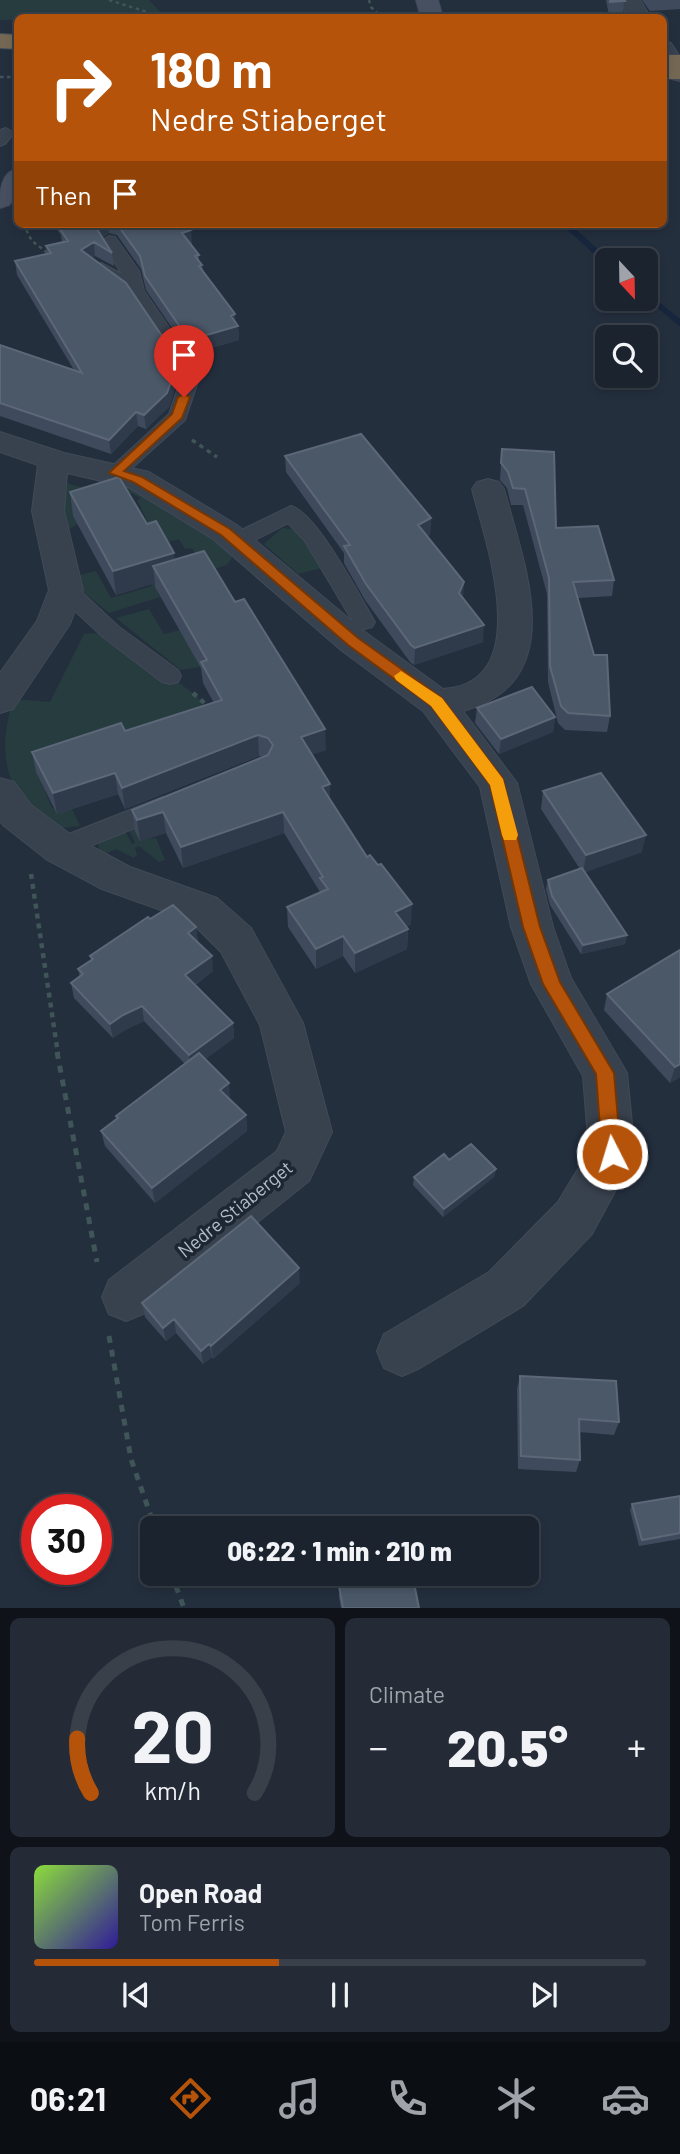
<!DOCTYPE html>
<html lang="en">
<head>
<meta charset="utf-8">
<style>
  body { margin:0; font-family:Barlow,sans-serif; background:#242b36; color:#f1f3f6; height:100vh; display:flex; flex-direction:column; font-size:26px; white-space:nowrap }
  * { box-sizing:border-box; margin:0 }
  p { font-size:23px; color:#a0a4aa }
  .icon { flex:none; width:38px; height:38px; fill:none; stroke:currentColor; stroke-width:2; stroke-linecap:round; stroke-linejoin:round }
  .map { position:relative; height:1608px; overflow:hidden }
  .side { display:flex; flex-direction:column; gap:10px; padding:10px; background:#0f1319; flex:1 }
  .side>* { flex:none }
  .banner { position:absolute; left:14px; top:14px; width:653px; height:214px; border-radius:10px; box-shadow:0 4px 10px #0003,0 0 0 2px #39404a; background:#b45309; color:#fff; overflow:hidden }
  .needle { width:46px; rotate:158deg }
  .controls { position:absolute; left:595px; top:248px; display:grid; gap:14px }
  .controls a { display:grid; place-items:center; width:63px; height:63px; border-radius:10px; background:#1b232e; box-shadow:0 4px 10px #0003,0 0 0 2px #39404a; font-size:35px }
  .speed { position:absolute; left:21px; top:1494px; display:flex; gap:14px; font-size:35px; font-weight:700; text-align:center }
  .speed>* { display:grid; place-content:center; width:91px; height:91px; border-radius:50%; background:#1b232e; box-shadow:0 4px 10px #0003,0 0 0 2px #39404a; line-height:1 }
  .speed .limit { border:10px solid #d22; background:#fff; color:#111 }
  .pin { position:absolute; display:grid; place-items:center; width:60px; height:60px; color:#fff; margin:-72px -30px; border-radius:50% 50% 50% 0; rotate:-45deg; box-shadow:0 0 7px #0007 }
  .pin .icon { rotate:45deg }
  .me { position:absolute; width:77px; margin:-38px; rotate:355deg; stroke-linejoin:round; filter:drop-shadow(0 0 5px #0008) }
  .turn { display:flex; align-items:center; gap:24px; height:147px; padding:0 21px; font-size:32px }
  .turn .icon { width:91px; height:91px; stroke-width:2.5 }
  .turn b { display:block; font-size:49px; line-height:60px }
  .then { display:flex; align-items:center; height:66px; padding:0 21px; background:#0003; gap:14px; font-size:26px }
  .big { font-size:52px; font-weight:800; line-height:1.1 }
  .side .tile { flex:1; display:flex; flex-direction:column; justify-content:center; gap:10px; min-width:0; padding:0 24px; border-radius:10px; background:#242b36 }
  .side .dial { align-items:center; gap:0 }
  .dial svg { height:182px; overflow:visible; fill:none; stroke:#39404a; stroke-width:7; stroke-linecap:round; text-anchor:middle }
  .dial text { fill:#f1f3f6; stroke:none }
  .song { display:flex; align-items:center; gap:21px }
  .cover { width:84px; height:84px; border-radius:10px; background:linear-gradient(135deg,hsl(90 70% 55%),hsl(250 70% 35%)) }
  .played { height:7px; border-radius:4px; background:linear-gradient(90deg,#b45309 40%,#39404a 40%) }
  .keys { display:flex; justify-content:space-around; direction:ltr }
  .heat { display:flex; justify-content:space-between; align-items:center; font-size:38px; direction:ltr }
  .side .tiles { flex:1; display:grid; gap:10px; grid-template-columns:1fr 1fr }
  .tile:last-child { grid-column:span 2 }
  .trip { position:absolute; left:140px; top:1516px; width:399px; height:70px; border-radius:10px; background:#1b232e; box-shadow:0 4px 10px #0003,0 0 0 2px #39404a; font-weight:800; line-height:70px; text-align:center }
  .menu { display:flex; height:112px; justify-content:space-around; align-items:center; background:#0b0e12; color:#a0a4aa }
  .menu .icon { width:49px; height:49px }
  .menu .selected { color:#b45309 }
  .menu b { font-size:32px; color:#f1f3f6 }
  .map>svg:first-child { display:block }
  .green { fill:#263c3f }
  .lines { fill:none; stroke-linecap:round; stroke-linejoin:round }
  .stream { fill:#17263c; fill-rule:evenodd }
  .lane-casing { stroke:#414a57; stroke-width:2 }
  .street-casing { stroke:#414a57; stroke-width:2 }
  .secondary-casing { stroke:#414a57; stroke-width:2 }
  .highway-casing { stroke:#434c59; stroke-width:2 }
  .path-far3 { stroke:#3f5557; stroke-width:2.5; stroke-dasharray:3.5 3.5; stroke-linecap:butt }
  .path-far2 { stroke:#3f5557; stroke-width:3.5; stroke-dasharray:4.5 4.5; stroke-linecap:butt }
  .path-far1 { stroke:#3f5557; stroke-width:4.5; stroke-dasharray:5 5; stroke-linecap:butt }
  .path { stroke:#3f5557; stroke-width:5; stroke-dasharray:7 7; stroke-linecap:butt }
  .lane { fill:#38414e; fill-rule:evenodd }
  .street { fill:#38414e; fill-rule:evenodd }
  .secondary { fill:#465061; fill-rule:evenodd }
  .highway { fill:#746855; fill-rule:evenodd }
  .highway-bridge-casing { stroke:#434c59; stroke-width:25; stroke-linecap:butt }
  .highway-bridge { stroke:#746855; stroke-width:24 }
  .wall { fill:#3f4b5c }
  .shaded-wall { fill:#2f3b4b }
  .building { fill:#4b5868; stroke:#5c6777; stroke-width:2 }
  .route { fill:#b45309; stroke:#753606; stroke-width:2 }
  .slow { fill:#f59e0b }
  .labels { text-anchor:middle; stroke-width:7; stroke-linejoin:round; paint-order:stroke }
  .street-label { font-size:19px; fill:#b4bcc9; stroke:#1d2633 }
</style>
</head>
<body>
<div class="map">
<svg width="680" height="1608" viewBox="0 0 680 1608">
  <rect width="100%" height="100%" fill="#242f3e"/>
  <!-- green -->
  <path class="green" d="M0,0H149L165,17L18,18L17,20H0Z
    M68,483C85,492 97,482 115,483C145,485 209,535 234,554L227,565L156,588L160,597L109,613L76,586L72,577L96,571L111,598L152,586L147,578L199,561L192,548L185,549L179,539L167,542L154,535L137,500L141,498L129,492L81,505L73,516L78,524L69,529H61L64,486Z
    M282,528L301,530L326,567L298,574L264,544Z
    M149,609L164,634L180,630L206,666L181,670L116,618Z
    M111,632L198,697L205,711L37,772L52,808L72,809L80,826C73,826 64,829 57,827C52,826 44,818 39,815C0,785 0,744 13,699L50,702L84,634Z
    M146,818L136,832L140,840L156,838L165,860L159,862L139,846L135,848L137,855L134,858L116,849L107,853V860L100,852L98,844L102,837L123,827L132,844L135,843L127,825Z"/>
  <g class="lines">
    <!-- stream -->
    <path class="stream" d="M561,224H570L611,261H607V264L604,263Z
      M646,291L680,319V327L646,298Z"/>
    <!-- lane casing -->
    <g class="lane-casing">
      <path id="lane" d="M6,128L14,133L5,144L0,146V130Z
        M109,236L115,237L139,271L144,291L194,364L199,379L185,420L122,477H108L105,473L169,414L181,379L176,364L129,295L92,268L101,263L122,274L101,241Z
        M291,506C317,513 360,597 375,622L372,627L364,629L356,627L305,541L288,523L243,546H229L226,541L229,536Z
        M66,583L74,585L119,627L178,670L181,676L178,682L170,684L162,682L103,637L58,595L55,590L58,585Z
        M163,797L172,799L175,806L172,813L60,858L51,855L47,848L51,841Z"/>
    </g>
    <!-- street casing -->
    <g class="street-casing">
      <path id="street" d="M618,0H640L651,18H629Z
        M663,41L671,43L680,57V81L672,79L663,66Z
        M0,432L64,453L149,472L237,525L365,632L443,689C537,684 485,540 472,489L477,482L488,479L499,482L504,489C524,564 572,682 463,711L517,783L553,927L571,978L627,1073L635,1154L592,1234L523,1306L420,1368L402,1376L384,1368L377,1351L384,1334L489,1272L558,1202L589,1151L583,1076L531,984L511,927L480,787L423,711L341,650L213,539L128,487L67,473L64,511L83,590L70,624L13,709L0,713V673L37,621L49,590L32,511L38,465L0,452Z
        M0,778L14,782L31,805L74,837L130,867L217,898L251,928L303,1023L332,1132L309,1181L143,1314L126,1321L109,1314L102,1297L109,1280L277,1151L286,1132L260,1025L221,952L189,920L102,889L46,859L3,825L0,821Z"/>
    </g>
    <!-- secondary casing -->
    <g class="secondary-casing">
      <path id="secondary" d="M416,0H438L443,18H421Z
        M18,168V194L9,205L0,208C0,191 0,173 18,168Z"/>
    </g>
    <!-- highway casing -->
    <g class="highway-casing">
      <path id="highway" d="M0,34L18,35V49L0,48Z"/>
    </g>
    <!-- path-far3 -->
    <path class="path-far3" d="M109,0L147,12L149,16L146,18
      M369,0L371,7L382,18
      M59,18H89
      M0,77H18
      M23,224L32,241L49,254"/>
    <!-- path-far2 -->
    <path class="path-far2" d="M192,440L217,457"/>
    <!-- path-far1 -->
    <path class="path-far1" d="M193,693L210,708
      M31,874L58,1054"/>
    <!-- path -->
    <path class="path" d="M57,1052L97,1262
      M109,1336L131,1459L155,1528
      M171,1573L184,1608"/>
    <!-- lane -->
    <use href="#lane" class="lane"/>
    <!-- street -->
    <use href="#street" class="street"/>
    <!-- secondary -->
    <use href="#secondary" class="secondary"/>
    <!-- highway -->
    <use href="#highway" class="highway"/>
    <!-- highway-bridge casing -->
    <g class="highway-bridge-casing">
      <path id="highway-bridge" d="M663,67H680"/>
    </g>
    <!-- highway-bridge -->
    <use href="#highway-bridge" class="highway-bridge"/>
  </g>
  <!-- wall -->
  <path class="wall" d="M606,0H624L623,14L609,15Z
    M642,0H680V9L650,11Z
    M53,224H186L192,244H190L199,255V261L202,265L203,271L235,314V321L238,326L239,340L190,354L146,290L141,269L117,235L109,233L102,237L112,253L114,266L95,256L91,258L168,345L169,353L178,379L169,407L146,429L138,426L111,454L0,416V345L74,370L17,275L15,261L47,254L46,246L62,243L61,235Z
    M502,449L556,528L614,580L612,596L578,598L610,716L607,732L565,730L558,723L548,682L547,594L523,505H511L507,488L500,480Z
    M285,456L431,518L430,535L427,536L463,598L483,642L414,665L410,662L365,600L344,563V553L286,472Z
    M70,492L147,524L326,750L312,754L330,784V799L411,924L406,927L408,929L407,949L355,973L343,956L316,969L288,927L287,907L320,892L284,833L183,868L166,833L140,841L135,831L132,810L263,757L259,756L125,809L118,794L57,814L36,772L32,752L125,731L214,703L203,683L201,668L155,587V583L116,595L73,516Z
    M477,708L555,717L553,732L499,754L475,723Z
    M543,791L642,852L585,872L627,935L625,944L581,954L550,905L546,889L548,880L580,869L541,809Z
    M150,919L196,927L198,942L213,971L195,985L233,1023L234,1038L205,1059L230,1099L246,1115L247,1131L155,1203L105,1146L101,1131L117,1119L116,1116L185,1064L144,1021L125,1030L113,1038L74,998L71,983L80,977L78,969L91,960L90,956Z
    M680,950V1077L670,1083L604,1010L607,994Z
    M449,1160L496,1169L494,1177L443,1217L413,1185L414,1177Z
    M300,1283L213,1359L212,1357L203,1364L176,1333L166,1341L145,1317L142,1303Z
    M520,1376L619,1422L614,1435L579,1432L580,1460L576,1472L518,1469L517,1389Z
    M680,1496V1539L639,1546L630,1510L632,1504Z
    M339,1586L419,1608H341L339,1597Z"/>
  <!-- shaded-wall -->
  <path class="shaded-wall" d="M100,224H108L109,233L100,239L97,229L98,225Z
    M191,230L192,244L183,246L182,233Z
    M94,242L95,256L82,264L81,250Z
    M235,314L236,327L238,326L239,340L190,354L189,340L231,316Z
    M177,365L178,379L169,407L146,429L144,415Z
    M136,412L138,426L111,454L109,440Z
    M431,518L430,535L417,541L418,525Z
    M174,553L177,577L153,566L155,583L116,595L113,571Z
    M464,582L463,599L459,593Z
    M484,625L483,642L414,665L415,648Z
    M555,717L553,732L499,754L501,739Z
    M325,729L326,750L302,758L301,737Z
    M258,735L259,756L125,809L122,788Z
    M115,773L118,794L57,814L53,793Z
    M330,784V805L322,787Z
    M163,812L166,833L140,841L137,820Z
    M283,812L284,833L183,868L181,847Z
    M646,835L642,852L583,873L586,855Z
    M412,904L411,924L394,932L395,912Z
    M196,927L198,943L188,933Z
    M408,929L407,949L355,973V953Z
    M627,935L625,944L581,954L583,945Z
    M343,936V956L316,969V949Z
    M212,956L213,971L187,990L185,975Z
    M142,1006L144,1021L125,1030L113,1038L110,1024L123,1015Z
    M233,1023L234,1038L191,1070L189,1055Z
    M680,1064V1077L670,1083L675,1067Z
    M229,1083L230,1099L222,1106L220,1090Z
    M246,1115L247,1131L155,1203L152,1188Z
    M496,1169L494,1177L443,1217L444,1209Z
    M299,1268L300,1283L213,1359L211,1346Z
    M174,1319L176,1333L166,1341L163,1328Z
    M209,1344L212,1357L203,1364L201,1351Z"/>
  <!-- building -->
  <path class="building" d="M610,0H624L625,1L610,2Z
    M61,224H100L98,225L97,229L112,253L94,242L81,250L126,283L168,345L165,346L177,365L167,393L144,415L136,412L109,440L0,403V345L82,373L15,261L51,253L46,246L68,241L60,229H64Z
    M117,224H186L191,230L182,233L199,255L195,256L202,265L199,266L235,314L231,316L238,326L189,340L145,276L140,256Z
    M361,434L431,518L418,525L464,582L459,593L484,625L415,648L411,645L366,584L344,546L350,545L285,456Z
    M502,449L554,452L556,528L598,526L614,580L573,582L594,655H607L610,716L568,713L561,706L550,666L549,578L525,489L513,488L508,472L501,463Z
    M119,477L147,524L156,521L174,553L113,571L70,492Z
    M204,551L235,602L244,599L325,729L301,737L330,784L322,787L367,857L370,855L378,865L381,864L412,904L395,912L408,929L355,953L343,936L316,949L287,907L328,889L320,878L323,877L283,812L181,847L163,812L137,820L132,810L268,755L273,745L268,738L258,735L122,788L115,773L53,793L32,752L121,723L125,731L222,700L201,662L207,660L153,566Z
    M532,687L555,717L501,739L477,708Z
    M601,773L646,835L586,855L543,791Z
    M582,868L627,935L583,945L552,896L548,880Z
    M173,905L196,927L188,933L212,956L185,975L233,1023L189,1055L142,1006L123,1015L110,1024L71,983L83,974L78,969L93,959L90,956L148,917L150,919Z
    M680,950V1064L675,1067L607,994Z
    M199,1053L229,1083L220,1090L246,1115L152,1188L101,1131L118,1118L116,1116Z
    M471,1144L496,1169L444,1209L414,1177L444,1154L449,1160Z
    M251,1216L299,1268L211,1346L209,1344L201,1351L174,1319L163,1328L142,1303Z
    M520,1376L616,1381L619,1422L579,1419L580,1460L521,1456Z
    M680,1496V1533L642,1540L632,1504Z
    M399,1573H412L419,1608H343L339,1586Z"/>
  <!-- route -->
  <path class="route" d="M184,394L190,397L182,418L124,471L142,477L230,529L358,638L442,698L503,779L540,927L560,982L614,1073L621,1154L619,1160L612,1162L605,1160L602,1154L596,1074L543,984L523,927L490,785L431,706L348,645L221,535L133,482L109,473L172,414L178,397Z"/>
  <!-- slow -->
  <path class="slow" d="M401,671L442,698L503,779L518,835L516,840H504L502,835L490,785L431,706L396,680L394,676Z"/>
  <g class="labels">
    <!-- street labels -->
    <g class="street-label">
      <text transform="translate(235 1209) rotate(-39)" y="7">Nedre Stiaberget</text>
    </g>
  </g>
</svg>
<div class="controls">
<a><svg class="needle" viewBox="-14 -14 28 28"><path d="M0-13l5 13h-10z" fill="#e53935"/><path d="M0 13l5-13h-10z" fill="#a0a4aa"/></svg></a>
<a><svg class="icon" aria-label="search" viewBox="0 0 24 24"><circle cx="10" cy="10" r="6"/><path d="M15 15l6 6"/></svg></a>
</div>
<div class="speed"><div class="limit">30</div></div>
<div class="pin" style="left:184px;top:397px;background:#d93025"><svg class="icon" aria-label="arrive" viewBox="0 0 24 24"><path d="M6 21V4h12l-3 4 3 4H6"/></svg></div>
<svg class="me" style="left:612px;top:1154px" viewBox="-20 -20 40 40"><circle r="17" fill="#b45309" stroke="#fff" stroke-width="3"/><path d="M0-11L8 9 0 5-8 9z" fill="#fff"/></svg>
<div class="trip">06:22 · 1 min · 210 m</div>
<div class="banner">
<div class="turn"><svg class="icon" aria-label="right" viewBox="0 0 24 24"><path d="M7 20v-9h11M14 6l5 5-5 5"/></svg><div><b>180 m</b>Nedre Stiaberget</div></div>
<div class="then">Then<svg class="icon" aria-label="arrive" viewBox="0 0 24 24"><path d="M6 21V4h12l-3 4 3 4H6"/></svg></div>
</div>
</div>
<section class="side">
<div class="tiles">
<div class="tile dial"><svg viewBox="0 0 100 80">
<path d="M14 69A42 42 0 1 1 86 69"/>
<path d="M14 69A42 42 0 0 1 8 45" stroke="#b45309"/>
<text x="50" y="56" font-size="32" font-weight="700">20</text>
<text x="50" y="72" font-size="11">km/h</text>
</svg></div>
<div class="tile"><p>Climate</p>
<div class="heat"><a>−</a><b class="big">20.5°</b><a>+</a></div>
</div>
<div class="tile">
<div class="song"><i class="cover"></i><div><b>Open Road</b><p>Tom Ferris</p></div></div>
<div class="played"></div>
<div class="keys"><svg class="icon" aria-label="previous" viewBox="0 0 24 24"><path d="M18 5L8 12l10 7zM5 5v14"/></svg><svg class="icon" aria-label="pause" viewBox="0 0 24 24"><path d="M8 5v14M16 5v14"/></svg><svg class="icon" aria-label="next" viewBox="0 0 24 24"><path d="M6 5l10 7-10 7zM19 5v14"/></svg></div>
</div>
</div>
</section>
<nav class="menu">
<b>06:21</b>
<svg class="icon selected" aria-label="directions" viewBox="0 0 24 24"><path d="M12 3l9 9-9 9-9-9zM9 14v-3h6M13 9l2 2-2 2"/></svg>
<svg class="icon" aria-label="music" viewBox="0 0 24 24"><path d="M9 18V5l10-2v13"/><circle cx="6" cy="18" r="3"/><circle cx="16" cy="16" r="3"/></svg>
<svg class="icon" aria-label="phone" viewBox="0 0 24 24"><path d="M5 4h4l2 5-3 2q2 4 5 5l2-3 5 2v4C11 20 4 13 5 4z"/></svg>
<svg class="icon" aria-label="climate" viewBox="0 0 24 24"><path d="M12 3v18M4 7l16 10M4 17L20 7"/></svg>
<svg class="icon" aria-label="car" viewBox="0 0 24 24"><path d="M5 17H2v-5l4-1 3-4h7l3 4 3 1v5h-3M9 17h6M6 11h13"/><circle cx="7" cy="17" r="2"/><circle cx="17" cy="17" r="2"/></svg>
</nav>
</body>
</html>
